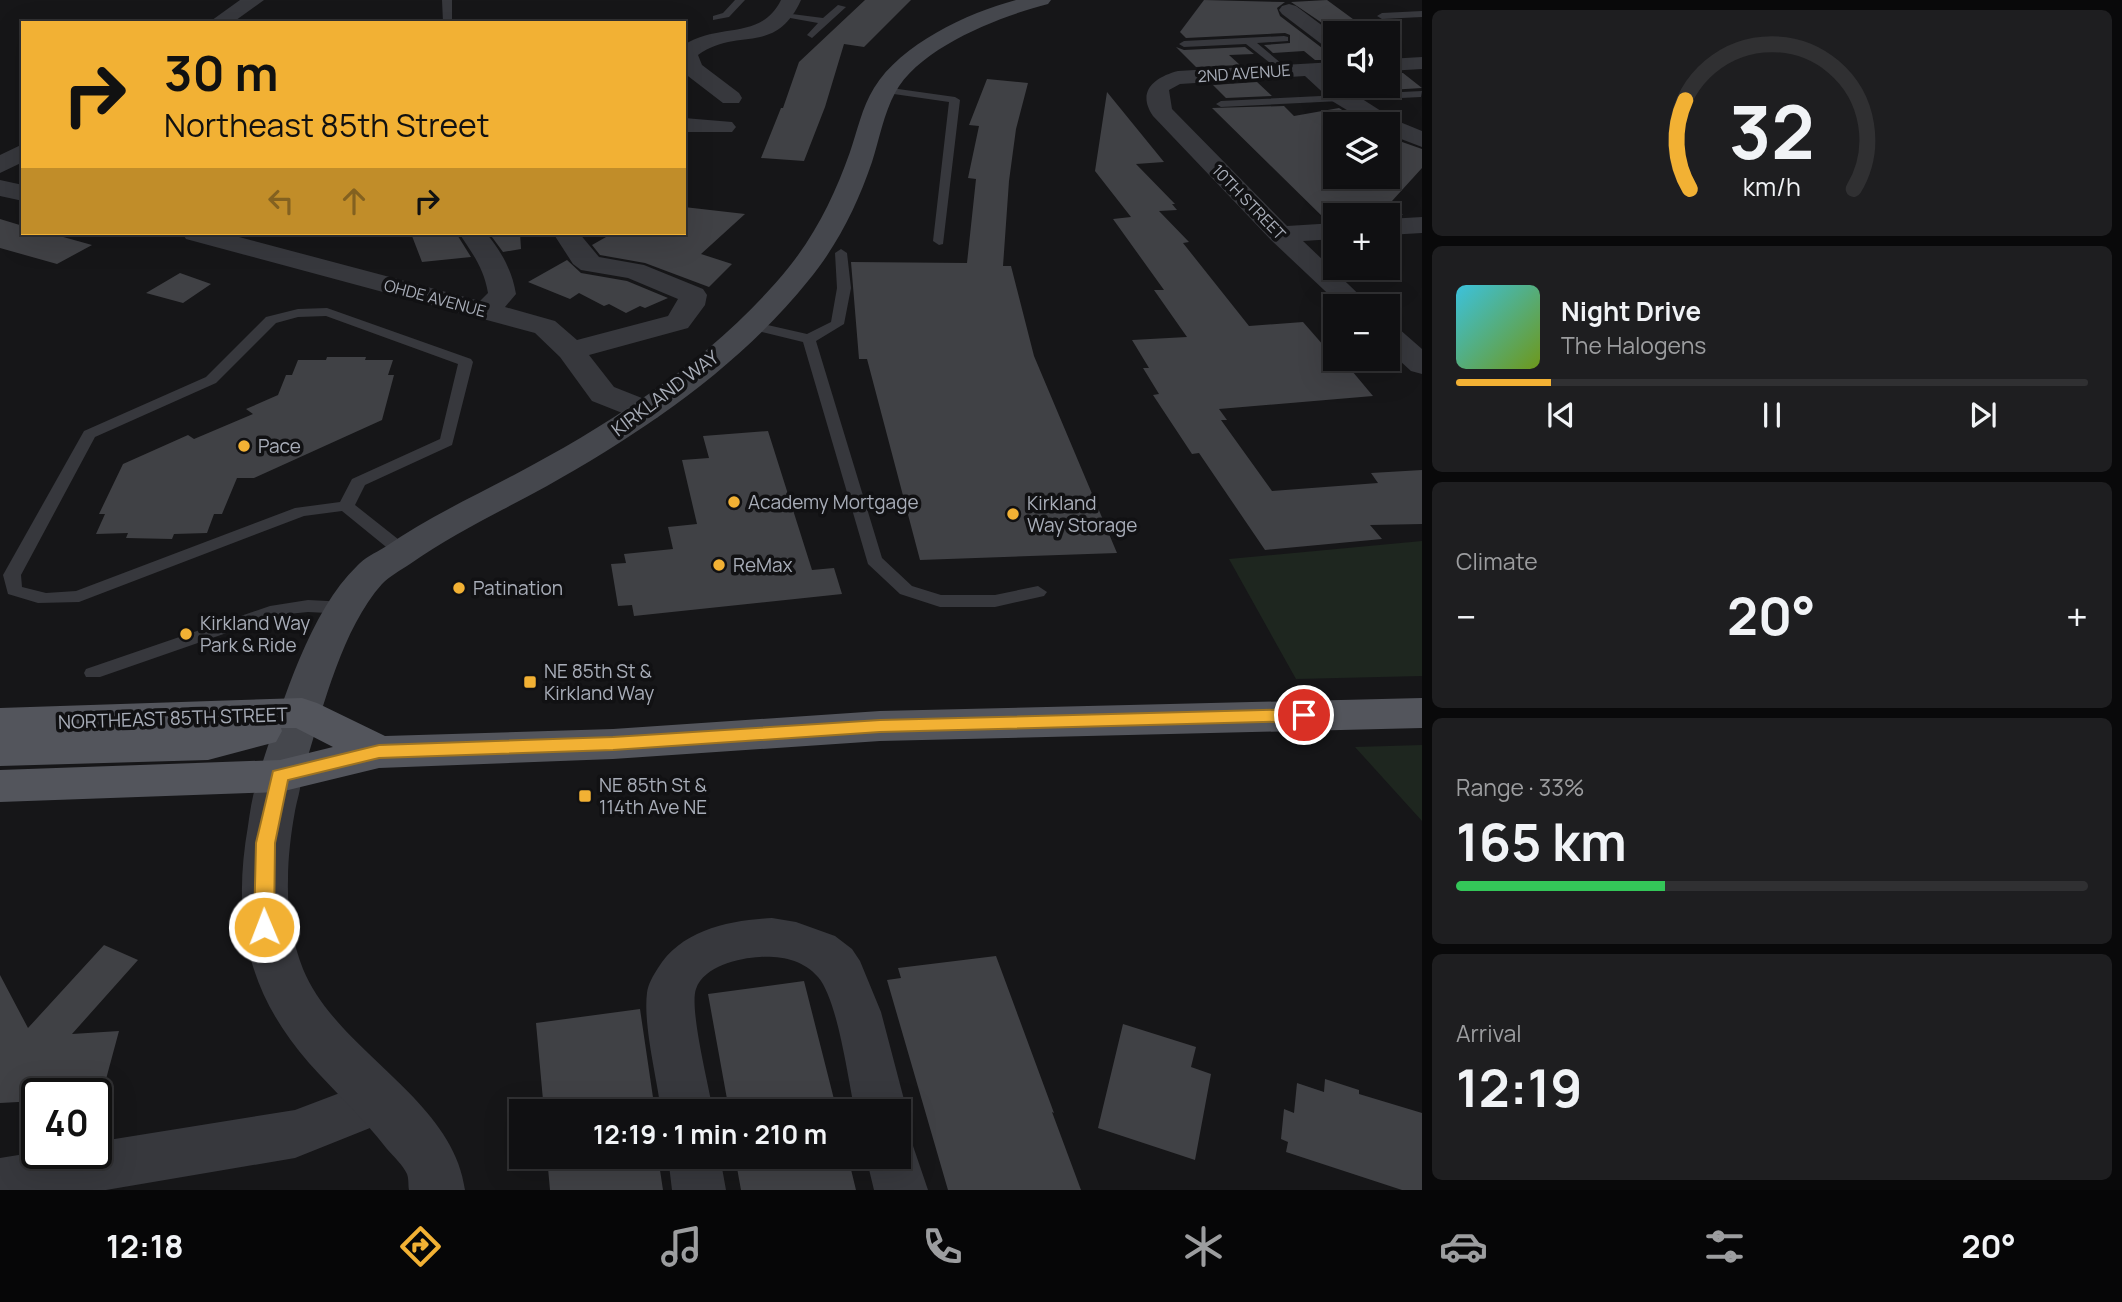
<!DOCTYPE html>
<html lang="en">
<head>
<meta charset="utf-8">
<style>
  body { margin:0; font-family:Manrope,sans-serif; background:#1e1e20; color:#f1f3f6; height:100vh; display:flex; flex-direction:column; font-size:26px; white-space:nowrap }
  * { box-sizing:border-box; margin:0 }
  p { font-size:23px; color:#9c9d9f }
  .icon { flex:none; width:38px; height:38px; fill:none; stroke:currentColor; stroke-width:2; stroke-linecap:round; stroke-linejoin:round }
  .map { position:relative; flex:1; overflow:hidden }
  .panel { display:flex; flex-direction:column; gap:10px; padding:10px; background:#09090a; width:700px }
  .panel>* { flex:none }
  .banner { position:absolute; left:21px; top:21px; width:665px; height:214px; border-radius:0px; box-shadow:0 7px 28px #0002,0 0 0 2px #303032; background:#f2b134; color:#111; overflow:hidden }
  .controls { position:absolute; left:1323px; top:21px; display:grid; gap:14px }
  .controls a { display:grid; place-items:center; width:77px; height:77px; border-radius:0px; background:#101012; box-shadow:0 7px 28px #0002,0 0 0 2px #303032; font-size:35px }
  .speed { position:absolute; left:21px; top:1078px; display:flex; gap:14px; font-size:35px; font-weight:700; text-align:center }
  .speed>* { display:grid; place-content:center; width:91px; height:91px; border-radius:50%; background:#101012; box-shadow:0 7px 28px #0002,0 0 0 2px #303032; line-height:1 }
  .speed .limit { border:4px solid #111; border-radius:10px; background:#fff; color:#111 }
  .pin { position:absolute; display:grid; place-items:center; width:60px; height:60px; color:#fff; margin:-30px; border:4px solid #fff; border-radius:50%; box-shadow:0 2px 7px #0007 }
  .me { position:absolute; width:77px; margin:-38px; rotate:359deg; stroke-linejoin:round; filter:drop-shadow(0 0 5px #0008) }
  .turn { display:flex; align-items:center; gap:24px; height:147px; padding:0 28px; font-size:32px }
  .turn .icon { width:91px; height:91px; stroke-width:2.5 }
  .turn b { display:block; font-size:49px; line-height:60px }
  .lanes { display:flex; align-items:center; height:66px; padding:0 28px; background:#0003; justify-content:center; gap:35px; direction:ltr }
  .lanes .off { opacity:.35 }
  .big { font-size:52px; font-weight:700; line-height:1.1 }
  .panel .card { flex:1; display:flex; flex-direction:column; justify-content:center; gap:10px; min-width:0; padding:0 24px; border-radius:10px; background:#1e1e20 }
  .panel .dial { align-items:center; gap:0 }
  .dial svg { height:182px; overflow:visible; fill:none; stroke:#303032; stroke-width:7; stroke-linecap:round; text-anchor:middle }
  .dial text { fill:#f1f3f6; stroke:none }
  .song { display:flex; align-items:center; gap:21px }
  .cover { width:84px; height:84px; border-radius:10px; background:linear-gradient(135deg,hsl(190 70% 55%),hsl(80 70% 35%)) }
  .played { height:7px; border-radius:4px; background:linear-gradient(90deg,#f2b134 15%,#303032 15%) }
  .keys { display:flex; justify-content:space-around; direction:ltr }
  .heat { display:flex; justify-content:space-between; align-items:center; font-size:38px; direction:ltr }
  .charge { height:10px; border-radius:5px; background:linear-gradient(90deg,#34c759 33%,#303032 0) }
  .trip { position:absolute; left:509px; top:1099px; width:402px; height:70px; border-radius:0px; background:#101012; box-shadow:0 7px 28px #0002,0 0 0 2px #303032; font-weight:700; line-height:70px; text-align:center }
  .tab-bar { display:flex; height:112px; justify-content:space-around; align-items:center; background:#060607; color:#9c9d9f }
  .tab-bar .icon { width:49px; height:49px }
  .tab-bar .active { color:#f2b134 }
  .tab-bar b { font-size:32px; color:#f1f3f6 }
  main { display:flex; flex:1; min-height:0 }
  .map>svg:first-child { display:block }
  .green { fill:#1e261f }
  .building { fill:#404145 }
  .lines { fill:none; stroke-linecap:round; stroke-linejoin:round }
  .service { fill:#37383d; fill-rule:evenodd }
  .minor { fill:#37383d; fill-rule:evenodd }
  .tertiary { fill:#37383d; fill-rule:evenodd }
  .secondary { fill:#45474d; fill-rule:evenodd }
  .primary { fill:#53555c; fill-rule:evenodd }
  .route { fill:#f2b134; stroke:#9d7322; stroke-width:2 }
  .poi-dot { fill:#f2b134; stroke:#111113; stroke-width:2.5 }
  .labels { text-anchor:middle; stroke-width:7; stroke-linejoin:round; paint-order:stroke }
  .far-street-label { font-size:16px; fill:#a8adb8; stroke:#111113 }
  .street-label { font-size:19px; fill:#a8adb8; stroke:#111113 }
  .poi-label { font-size:19px; fill:#a8adb8; stroke:#111113; text-anchor:start }
</style>
</head>
<body>
<main>
<div class="map">
<svg width="1422" height="1190" viewBox="0 0 1422 1190">
  <rect width="100%" height="100%" fill="#161618"/>
  <!-- green -->
  <path class="green" d="M1422,541V676L1296,679L1229,559Z
    M1422,745V821L1355,747Z"/>
  <!-- building -->
  <path class="building" d="M865,0H911L864,47L844,44L825,107L804,161L761,158L781,108H783L799,62Z
    M1204,0L1285,2L1277,8L1280,16L1326,51L1335,53V60H1315L1304,51L1273,53L1264,45L1290,43V35L1285,33L1186,38L1180,32Z
    M1327,0L1372,33H1337L1291,2Z
    M1176,47L1184,50L1245,47L1254,54L1229,55L1240,65L1196,67Z
    M1388,73H1403L1422,88L1356,92L1346,86H1388Z
    M987,79L1028,83L1016,129L1009,181L1003,266H1011L1034,356L1117,553L920,560L867,359H859L851,262L967,263L976,179L968,178L979,126L969,125Z
    M1257,82L1272,96L1226,98L1213,85Z
    M1107,92L1164,162L1136,164L1175,204H1172L1177,210L1159,211L1189,242L1183,243L1249,326L1303,322L1324,346L1330,345L1335,351V359H1342L1373,396L1219,409L1227,420H1221L1272,491L1378,483L1371,473L1422,470V524L1370,525L1382,539L1265,550L1199,453L1192,454L1153,395L1159,394L1143,368H1149L1132,340L1187,337L1154,290H1164L1113,219L1131,217L1095,171Z
    M1284,106L1294,116L1339,108L1365,124H1335V177H1388V137L1422,149V168L1392,201H1388L1403,215H1335V221H1327L1212,108Z
    M684,207L745,214L701,254L732,264L709,287L645,263L600,255L592,245L613,233H684Z
    M0,219L23,226V233H49L92,245L57,264L0,248Z
    M433,233H456L471,257L422,262L412,236Z
    M489,233H520L521,249L503,252Z
    M567,260L581,273L627,281L668,298L645,308L640,306L626,313L609,304L604,306L579,293L570,299L528,282Z
    M180,273L211,284L183,303L146,293Z
    M327,357H366L365,360H393L388,375H394L382,420L254,478H237L222,514H214L207,533L174,534L172,539L126,538L128,533L96,534L105,514H99L123,464L188,435L194,439L253,414L246,409L278,395L286,375H292L298,360H326Z
    M768,431L812,570L834,568L842,594L634,616L632,605L618,606L611,564L626,563L624,554L673,549L668,527L697,524L682,460L709,458L703,436Z
    M104,945L138,960L72,1034L119,1031L102,1094H37V1101L0,1103V975L28,1028Z
    M996,956L1054,1113L1052,1112L1081,1190H948L887,980L901,978L898,968Z
    M804,981L837,1111H726L729,1110L708,994Z
    M640,1009L655,1111H544L536,1023Z
    M1123,1024L1196,1047L1191,1067L1211,1074L1195,1160L1098,1128Z
    M1325,1079L1359,1090V1094L1422,1113V1190H1402L1286,1152L1288,1142L1281,1139L1284,1109L1294,1113L1297,1083L1324,1092Z
    M547,1157H658L663,1190H550Z
    M735,1157H848L856,1190H741Z"/>
  <g class="lines">
    <!-- service -->
    <path class="service" d="M442,0H452V23L443,22Z
      M735,0H745L729,17L713,20V16L723,13Z
      M838,5L846,7L812,38L807,35L818,23L779,16L784,13L823,18Z
      M1422,11V17L1382,19L1377,16L1382,13Z
      M1284,36L1288,37V41L1257,43L1288,69L1289,71L1284,74L1246,44L1184,47L1179,44L1184,41Z
      M884,87L955,97L960,100L943,244L939,245L933,241L949,102L880,92L879,90Z
      M1422,91L1421,97L1221,107L1216,104L1221,101Z
      M841,249L847,253L851,288L844,324L816,341L882,558L912,586L941,595H995L1038,586L1047,592L1044,596L995,607H940L900,594L868,564L803,342L745,328L743,325L750,321L807,334L831,322L837,288L835,253Z
      M327,308L471,359L473,362L452,445L365,485L355,505L408,547L410,551L408,555H396L342,511L304,516L79,602L38,603L8,594L3,575L84,431L206,377L266,317L298,309ZM326,316L458,364L440,439L352,479L340,502L295,508L76,591L46,593L22,587L21,575L95,437L216,383L276,323L298,317Z
      M308,600L347,602L356,608L347,614L308,612L278,615L100,677H86L84,673L86,669L270,606Z"/>
    <!-- minor -->
    <path class="minor" d="M240,0H264L232,23H208Z
      M781,0H801C775,57 738,26 698,55L702,65L739,93L742,98L739,103H723L684,73V45C718,22 761,41 781,0Z
      M1289,4L1296,6L1335,35V51L1328,49L1282,14L1279,10L1282,6Z
      M1422,57V69L1388,71V59Z
      M1335,62V74L1329,75L1335,80V86H1342L1395,120L1422,131V147L1388,134V124H1370L1332,101L1305,76L1180,84L1169,90L1172,109L1287,226L1335,223V239L1303,241L1371,306H1341L1271,240L1153,116C1136,91 1155,77 1178,71Z
      M684,118L732,122L736,127L732,132H684Z
      M23,144V162L0,173V155Z
      M0,180L23,185V201L0,196Z
      M1422,217V233L1388,235V219Z
      M182,233H224L480,301L488,293C484,268 472,253 459,233H486C501,251 512,270 516,294L505,307L555,321L577,340L668,316L678,299L628,278L581,270L573,264L553,233H579L599,257L644,265L703,289L707,295L705,305L688,328L589,355L614,387L657,404L662,411L657,418L646,420L635,418L592,401L560,357L535,333L186,239Z
      M1388,325L1398,328L1422,349V374L1411,371L1388,350Z
      M772,918L796,922L835,936L852,949L860,961L881,1012L907,1111L900,1127V1111H855C848,1080 838,1000 818,977C803,960 782,956 760,957C739,958 704,966 696,989C689,1008 709,1087 713,1111H661C657,1078 643,1025 647,993C648,984 653,976 658,968C681,930 730,920 772,918Z
      M382,1077L400,1084L408,1100L400,1116L295,1158L106,1190H0V1158L37,1152L96,1153V1142L295,1110Z
      M900,1135L911,1140L928,1190H874L866,1157H900Z
      M668,1157H720L726,1190H672Z"/>
    <!-- tertiary -->
    <path class="tertiary" d="M280,760L296,765C298,769 302,774 301,779C301,789 297,800 295,811C291,833 288,857 288,880C287,910 292,941 303,969C337,1052 453,1098 465,1190H409C408,1185 409,1179 407,1174C403,1165 394,1157 387,1149C363,1118 335,1092 309,1063C246,991 232,917 248,826C251,805 254,783 264,765Z"/>
    <!-- secondary -->
    <path class="secondary" d="M1016,0H1051L1048,4C1001,16 919,47 895,93C884,113 879,140 872,162C857,206 837,246 808,281C738,368 643,432 547,486C501,511 453,534 410,564C401,570 390,576 382,584C340,631 321,716 302,776L296,787L280,792L264,787L258,776C280,712 307,614 357,566C364,558 375,553 385,547C426,519 470,498 514,475C614,422 717,356 789,267C817,232 835,194 850,152C857,132 862,107 874,88C901,44 967,13 1016,0Z"/>
    <!-- primary -->
    <path class="primary" d="M302,698L317,703L385,736L613,729L880,711L1422,698V728L880,741L613,759L379,768L280,792L0,802V770L280,760L333,747L296,728H281L282,731L276,742L208,760L0,766V708Z"/>
  </g>
  <!-- route -->
  <path class="route" d="M1304,709L1312,715L1304,721L880,732L613,750L379,758L288,780L275,843L274,927L271,933L264,935L257,933L254,927L256,843L273,771L379,745L613,737L880,720Z"/>
  <!-- markers -->
  <g class="poi-dot">
    <circle cx="244" cy="446" r="7"/>
    <circle cx="734" cy="502" r="7"/>
    <circle cx="1013" cy="514" r="7"/>
    <circle cx="719" cy="565" r="7"/>
    <circle cx="459" cy="588" r="7"/>
    <circle cx="186" cy="634" r="7"/>
    <rect x="523" y="675" width="14" height="14" rx="3.5"/>
    <rect x="578" y="789" width="14" height="14" rx="3.5"/>
  </g>
  <g class="labels">
    <!-- far-street labels -->
    <g class="far-street-label">
      <text transform="translate(1244 73) rotate(-4)" y="6">2ND AVENUE</text>
      <text transform="translate(1249 202) rotate(46)" y="6">10TH STREET</text>
      <text transform="translate(435 298) rotate(15)" y="6">OHDE AVENUE</text>
    </g>
    <!-- street labels -->
    <g class="street-label">
      <text transform="translate(665 393) rotate(-37)" y="7">KIRKLAND WAY</text>
      <text transform="translate(173 718) rotate(-2)" y="7">NORTHEAST 85TH STREET</text>
    </g>
    <!-- poi labels -->
    <g class="poi-label">
      <text x="258" y="453">Pace</text>
      <text x="748" y="509">Academy Mortgage</text>
      <text x="1027" y="510">Kirkland<tspan x="1027" dy="22">Way Storage</tspan></text>
      <text x="733" y="572">ReMax</text>
      <text x="473" y="595">Patination</text>
      <text x="200" y="630">Kirkland Way<tspan x="200" dy="22">Park &amp; Ride</tspan></text>
      <text x="544" y="678">NE 85th St &amp;<tspan x="544" dy="22">Kirkland Way</tspan></text>
      <text x="599" y="792">NE 85th St &amp;<tspan x="599" dy="22">114th Ave NE</tspan></text>
    </g>
  </g>
</svg>
<div class="controls">
<a><svg class="icon" aria-label="sound" viewBox="0 0 24 24"><path d="M4 9h4l5-4v14l-5-4H4zM17 9q2 3 0 6"/></svg></a>
<a><svg class="icon" aria-label="layers" viewBox="0 0 24 24"><path d="M12 4l9 5-9 5-9-5zM3 14l9 5 9-5"/></svg></a>
<a>+</a>
<a>−</a>
</div>
<div class="speed"><div class="limit">40</div></div>
<div class="pin" style="left:1304px;top:715px;background:#d93025"><svg class="icon" aria-label="arrive" viewBox="0 0 24 24"><path d="M6 21V4h12l-3 4 3 4H6"/></svg></div>
<svg class="me" style="left:264px;top:927px" viewBox="-20 -20 40 40"><circle r="17" fill="#f2b134" stroke="#fff" stroke-width="3"/><path d="M0-11L8 9 0 5-8 9z" fill="#fff"/></svg>
<div class="trip">12:19 · 1 min · 210 m</div>
<div class="banner">
<div class="turn"><svg class="icon" aria-label="right" viewBox="0 0 24 24"><path d="M7 20v-9h11M14 6l5 5-5 5"/></svg><div><b>30 m</b>Northeast 85th Street</div></div>
<div class="lanes"><svg class="icon off" aria-label="left" viewBox="0 0 24 24"><path d="M17 20v-9H6M10 6l-5 5 5 5"/></svg><svg class="icon off" aria-label="ahead" viewBox="0 0 24 24"><path d="M12 20V5M6 11l6-6 6 6"/></svg><svg class="icon" aria-label="right" viewBox="0 0 24 24"><path d="M7 20v-9h11M14 6l5 5-5 5"/></svg></div>
</div>
</div>
<section class="panel">
<div class="card dial"><svg viewBox="0 0 100 80">
<path d="M14 69A42 42 0 1 1 86 69"/>
<path d="M14 69A42 42 0 0 1 12 30" stroke="#f2b134"/>
<text x="50" y="56" font-size="32" font-weight="700">32</text>
<text x="50" y="72" font-size="11">km/h</text>
</svg></div>
<div class="card">
<div class="song"><i class="cover"></i><div><b>Night Drive</b><p>The Halogens</p></div></div>
<div class="played"></div>
<div class="keys"><svg class="icon" aria-label="previous" viewBox="0 0 24 24"><path d="M18 5L8 12l10 7zM5 5v14"/></svg><svg class="icon" aria-label="pause" viewBox="0 0 24 24"><path d="M8 5v14M16 5v14"/></svg><svg class="icon" aria-label="next" viewBox="0 0 24 24"><path d="M6 5l10 7-10 7zM19 5v14"/></svg></div>
</div>
<div class="card"><p>Climate</p>
<div class="heat"><a>−</a><b class="big">20°</b><a>+</a></div>
</div>
<div class="card"><p>Range · 33%</p><b class="big">165 km</b><div class="charge"></div></div>
<div class="card"><p>Arrival</p><b class="big">12:19</b></div>
</section>
</main>
<nav class="tab-bar">
<b>12:18</b>
<svg class="icon active" aria-label="directions" viewBox="0 0 24 24"><path d="M12 3l9 9-9 9-9-9zM9 14v-3h6M13 9l2 2-2 2"/></svg>
<svg class="icon" aria-label="music" viewBox="0 0 24 24"><path d="M9 18V5l10-2v13"/><circle cx="6" cy="18" r="3"/><circle cx="16" cy="16" r="3"/></svg>
<svg class="icon" aria-label="phone" viewBox="0 0 24 24"><path d="M5 4h4l2 5-3 2q2 4 5 5l2-3 5 2v4C11 20 4 13 5 4z"/></svg>
<svg class="icon" aria-label="climate" viewBox="0 0 24 24"><path d="M12 3v18M4 7l16 10M4 17L20 7"/></svg>
<svg class="icon" aria-label="car" viewBox="0 0 24 24"><path d="M5 17H2v-5l4-1 3-4h7l3 4 3 1v5h-3M9 17h6M6 11h13"/><circle cx="7" cy="17" r="2"/><circle cx="17" cy="17" r="2"/></svg>
<svg class="icon" aria-label="filters" viewBox="0 0 24 24"><path d="M4 7h16M4 17h16"/><circle cx="9" cy="7" r="2"/><circle cx="15" cy="17" r="2"/></svg>
<b>20°</b>
</nav>
</body>
</html>
